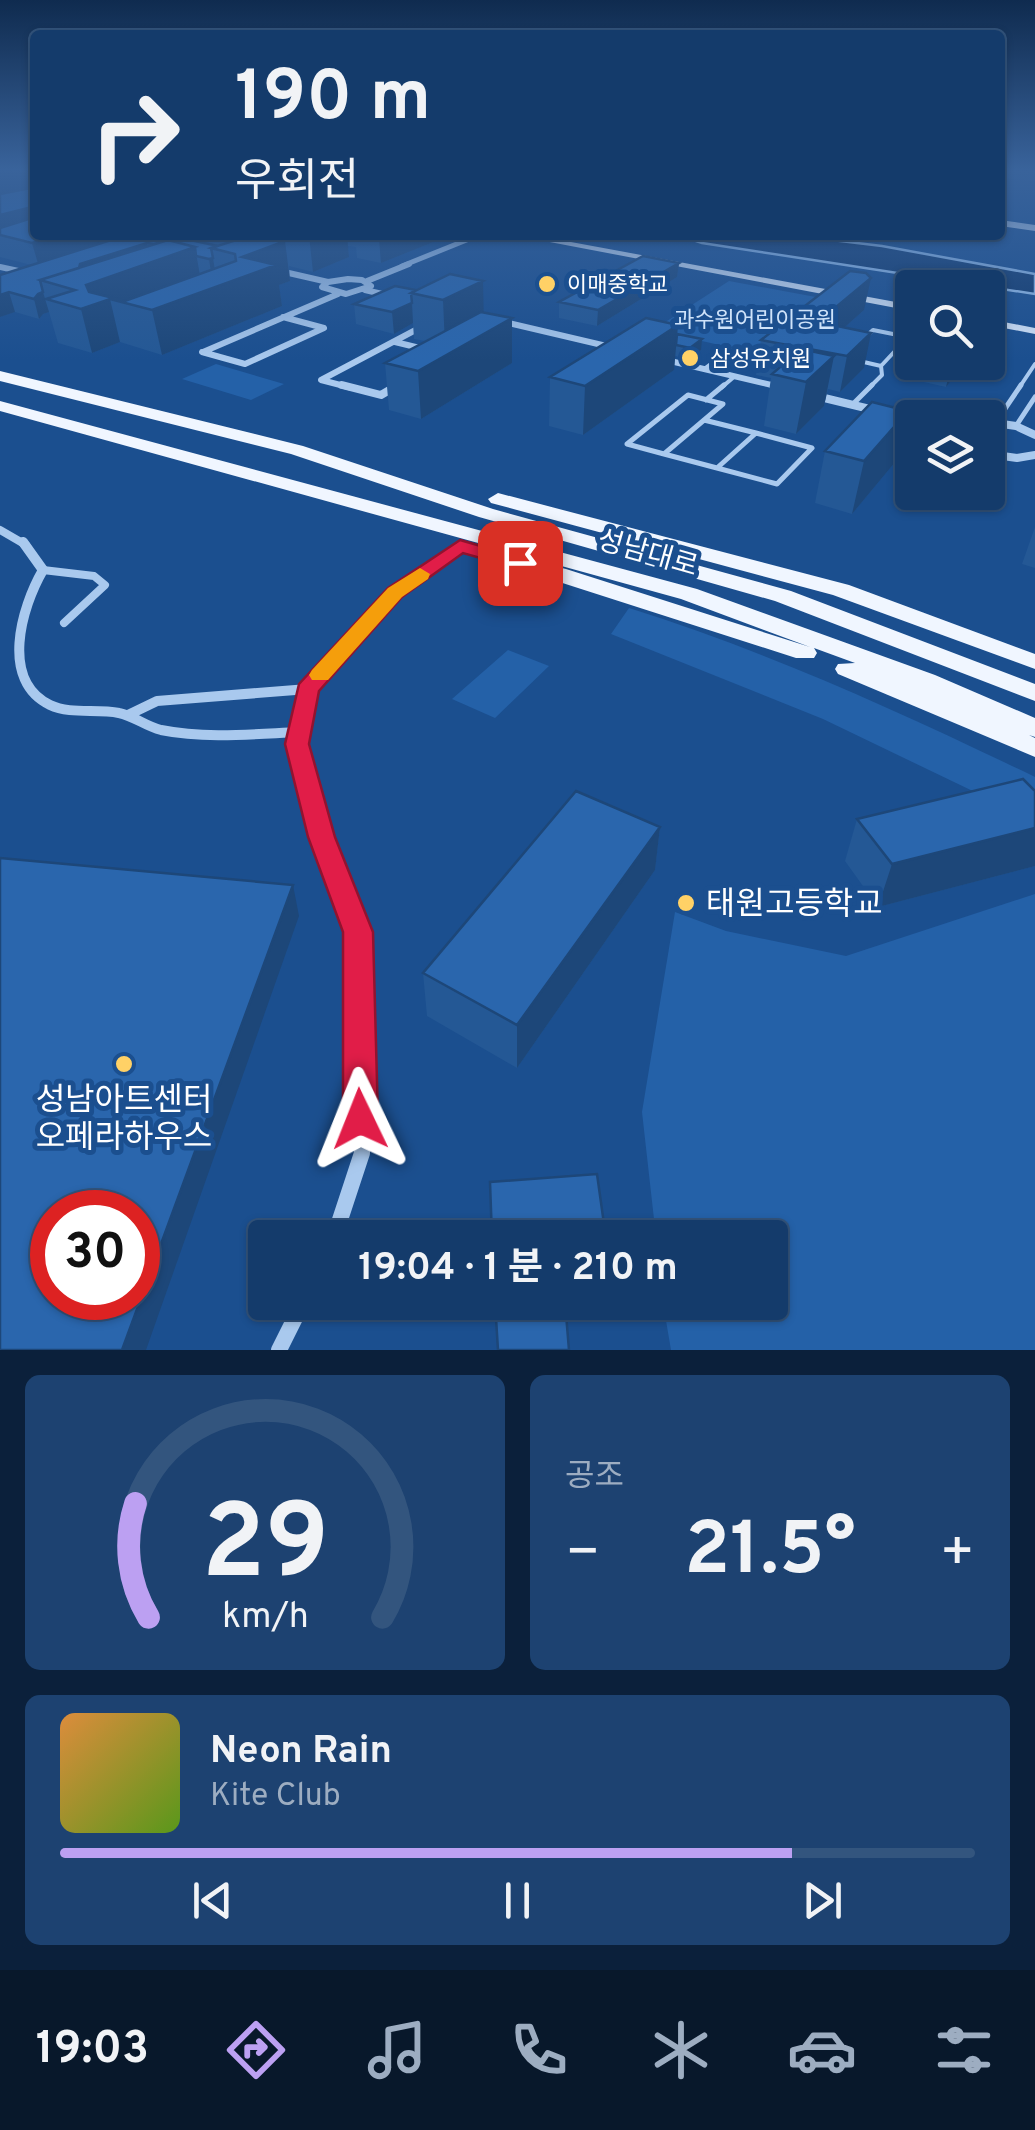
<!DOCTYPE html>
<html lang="ko">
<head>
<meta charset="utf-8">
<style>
  body { margin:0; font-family:Overpass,"Noto Sans KR",sans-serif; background:#1d4271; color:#f1f3f6; height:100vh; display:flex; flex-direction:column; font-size:38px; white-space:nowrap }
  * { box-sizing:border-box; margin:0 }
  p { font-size:32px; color:#9dadc1 }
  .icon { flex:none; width:55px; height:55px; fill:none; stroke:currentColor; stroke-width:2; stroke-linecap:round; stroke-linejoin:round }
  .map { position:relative; height:1350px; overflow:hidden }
  .panel { display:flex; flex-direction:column; gap:25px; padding:25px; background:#0b203b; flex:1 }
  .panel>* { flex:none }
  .guide { position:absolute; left:30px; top:30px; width:975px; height:210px; border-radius:10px; box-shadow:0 2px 8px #0004,0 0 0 2px #33557e; background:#143b6b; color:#f1f3f6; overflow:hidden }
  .tools { position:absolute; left:895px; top:270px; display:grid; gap:20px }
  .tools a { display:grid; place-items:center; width:110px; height:110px; border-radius:10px; background:#143b6b; box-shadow:0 2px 8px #0004,0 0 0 2px #33557e; font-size:50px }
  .speed { position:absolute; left:30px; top:1190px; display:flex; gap:20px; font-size:50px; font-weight:700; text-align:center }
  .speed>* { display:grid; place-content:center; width:130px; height:130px; border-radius:50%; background:#143b6b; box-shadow:0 2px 8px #0004,0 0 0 2px #33557e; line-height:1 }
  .speed .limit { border:15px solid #d22; background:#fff; color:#111 }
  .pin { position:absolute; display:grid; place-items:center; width:85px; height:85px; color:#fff; margin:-42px; border-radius:20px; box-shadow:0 5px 15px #0006 }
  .me { position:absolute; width:110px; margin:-55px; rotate:358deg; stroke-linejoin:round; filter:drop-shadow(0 0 8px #0008) }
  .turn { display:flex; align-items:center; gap:35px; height:210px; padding:0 40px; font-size:45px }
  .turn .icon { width:130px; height:130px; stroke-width:2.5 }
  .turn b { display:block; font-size:70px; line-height:85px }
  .big { font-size:75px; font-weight:700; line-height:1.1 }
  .panel .tile { flex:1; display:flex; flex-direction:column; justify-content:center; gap:15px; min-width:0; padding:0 35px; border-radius:15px; background:#1d4271 }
  .panel .dial { align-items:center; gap:0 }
  .dial svg { height:260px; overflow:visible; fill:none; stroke:#33557e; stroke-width:7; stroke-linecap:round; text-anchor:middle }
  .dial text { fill:#f1f3f6; stroke:none }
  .song { display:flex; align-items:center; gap:30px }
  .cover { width:120px; height:120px; border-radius:15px; background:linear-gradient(135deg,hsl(30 70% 55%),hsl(90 70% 35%)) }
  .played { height:10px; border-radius:5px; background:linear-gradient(90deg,#bca0f2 80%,#33557e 80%) }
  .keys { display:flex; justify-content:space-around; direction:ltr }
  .heat { display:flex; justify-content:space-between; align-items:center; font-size:55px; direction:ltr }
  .panel .tiles { flex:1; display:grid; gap:25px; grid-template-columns:1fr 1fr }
  .tile:last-child { grid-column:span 2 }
  .trip { position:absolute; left:248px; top:1220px; width:540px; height:100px; border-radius:10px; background:#143b6b; box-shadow:0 2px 8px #0004,0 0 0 2px #33557e; font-weight:700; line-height:100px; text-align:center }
  .dock { display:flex; height:160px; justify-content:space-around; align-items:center; background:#08182b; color:#9dadc1 }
  .dock .icon { width:70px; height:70px }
  .dock .selected { color:#bca0f2 }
  .dock b { font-size:45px; color:#f1f3f6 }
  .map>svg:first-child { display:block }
  .green { fill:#2461a8 }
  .water { fill:#123a6d; stroke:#9cc4f0; stroke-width:2.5 }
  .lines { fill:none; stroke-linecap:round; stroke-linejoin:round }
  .lane-far2 { stroke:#a9c9ee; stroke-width:4 }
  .lane-far1 { stroke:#a9c9ee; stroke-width:5 }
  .lane { stroke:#a9c9ee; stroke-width:8 }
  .street-far5 { stroke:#a9c9ee; stroke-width:5 }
  .street-far4 { stroke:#a9c9ee; stroke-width:6 }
  .street-far3 { stroke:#a9c9ee; stroke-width:8 }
  .street-far2 { stroke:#a9c9ee; stroke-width:10 }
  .street-far1 { stroke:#a9c9ee; stroke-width:12 }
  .street { stroke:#a9c9ee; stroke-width:16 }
  .secondary { fill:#d6e6fa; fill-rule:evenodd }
  .primary { fill:#f0f6ff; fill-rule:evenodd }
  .wall { fill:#245895 }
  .shaded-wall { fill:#1d4779 }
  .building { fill:#2a66ad; stroke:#1d4779; stroke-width:2.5; fill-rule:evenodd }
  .route { fill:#e11d48; stroke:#92132f; stroke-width:2.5 }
  .slow { fill:#f59e0b }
  .poi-dot { fill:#ffd166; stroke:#1b4f8f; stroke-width:4 }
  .labels { text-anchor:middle; stroke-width:10; stroke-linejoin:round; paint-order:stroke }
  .far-poi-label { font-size:22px; fill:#fff; stroke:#1b4f8f; text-anchor:start }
  .far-park-label { font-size:22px; fill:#cfe3fa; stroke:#1b4f8f }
  .street-label { font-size:28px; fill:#fff; stroke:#1b4f8f }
  .near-poi-label { font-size:32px; fill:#fff; stroke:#1b4f8f; text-anchor:start }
</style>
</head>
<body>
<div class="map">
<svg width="1035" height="1350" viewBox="0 0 1035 1350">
  <rect width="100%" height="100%" fill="#1b4f8f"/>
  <!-- green -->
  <path class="green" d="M729,281L832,300L764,355L653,330Z
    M216,364L284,384L251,400L182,379Z
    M629,608C769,652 903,713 1035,777V821L823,719L611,634Z
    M508,650L549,666L495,718L452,699Z
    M1035,894V1350H671L663,1303L770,1302V1238L656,1237L642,1112L675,912L726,931L846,956Z"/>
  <!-- water -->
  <path class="water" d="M678,235H790L882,246L1035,274V294L702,243Z"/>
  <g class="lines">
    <!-- lane-far2 -->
    <path class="lane-far2" d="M863,339L873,330L908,337L881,366L882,375L869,388
      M855,360L881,366
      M721,388L735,376
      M1019,388L1035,364"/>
    <!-- lane-far1 -->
    <path class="lane-far1" d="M688,395L723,404L664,454L627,444Z
      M706,400L724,385
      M852,405L872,385
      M996,422L1021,385
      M1016,426L1035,397
      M664,454L717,468L756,433L704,420
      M717,468L777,484L812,448L756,433"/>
    <!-- lane -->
    <path class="lane" d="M43,570L94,576L105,585L64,623"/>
    <!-- street-far5 -->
    <path class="street-far5" d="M402,266L479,235"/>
    <!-- street-far4 -->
    <path class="street-far4" d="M0,267L23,272
      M280,271L328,282
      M348,279L362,280L371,286L346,294L322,287L328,282Z
      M367,281L409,264
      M365,290L391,296
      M500,321L615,348
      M395,342L428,350
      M202,352L245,364L324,328L283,317
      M203,352L338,294
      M666,360L780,387
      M706,369L730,351
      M352,388L321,380L425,325
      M393,388L398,385"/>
    <!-- street-far3 -->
    <path class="street-far3" d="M342,385L381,395L398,385
      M773,385L780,387
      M816,396L878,411
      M988,422L1016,426L1035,435
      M988,454L1017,458L1035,455
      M0,530L26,545"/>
    <!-- street-far2 -->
    <path class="street-far2" d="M23,542L43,570C21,608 0,681 50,705C71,715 97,708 119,713C134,716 145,726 161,730C206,739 254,734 299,732
      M128,715L157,701L308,689
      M298,748L308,689L395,593L460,546"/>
    <!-- street-far1 -->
    <path class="street-far1" d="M297,745L322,837L358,932L359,1011"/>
    <!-- street -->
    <path class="street" d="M334,1238L362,1153L359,1008
      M279,1350L303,1302"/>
    <!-- secondary -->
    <path class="secondary" d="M1000,220L1035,225V231L1000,226Z
      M513,235H533L912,305V311Z
      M988,319L1035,328V334L988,325Z"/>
    <!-- primary -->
    <path class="primary" d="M0,371L303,446L493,509L791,591L1035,684V701L775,601L479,517L291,454L0,381Z
      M0,401L697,589L935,675L1035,718V737L1029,735L1035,738V757L838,674L835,669L838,664L855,663L814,648L817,653L814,658H796L550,579L547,574L558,567L566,569L810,647L681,599L0,411Z
      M498,493L849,585L1035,654V669L833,595L491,503L488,499Z"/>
  </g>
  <!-- wall -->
  <path class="wall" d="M0,171H35V235H441V239L381,263L357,258L356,247L348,246L349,257L313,272L289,266L290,281L279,285L282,306L162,355L120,342L92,353L58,343L49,312L43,314L39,319L15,312L0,317V275L31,265L0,257Z
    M1000,171H1035V181L1000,178Z
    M679,263L677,277L597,326L559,318V302Z
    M395,286L484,312L512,318V363L421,419L389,410L385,363L425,341L414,339L413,323L394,334L356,324L354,304Z
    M864,310L844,328L864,368L840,392L828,389L824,406L796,434L764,426L771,378L756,375L761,340Z
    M678,325L677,334L701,350L688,359L675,356L674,370L583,435L549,426L550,377Z
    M919,362H966L946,387L915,380Z
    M908,411L896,461L852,514L815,503L825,451Z
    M1035,527V568L1022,564Z
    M1035,791V866L878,907L845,861L857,819Z
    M660,827L655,870L517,1068L427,1016L423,973Z
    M490,1182L604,1224L602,1238H492Z"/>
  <!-- shaded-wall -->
  <path class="shaded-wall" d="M0,171H31L34,181L29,177L35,198L0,207Z
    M28,208L34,230L0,235V215Z
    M59,235H145L39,267L32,243Z
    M244,235H258L260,250L261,235H280L281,243L285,241L290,281L279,285L282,306L162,355L152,310L245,276L242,257L247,255Z
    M309,235H347L349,257L313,272Z
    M389,235H441V239L381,263L379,239Z
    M147,243L151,261L195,247L202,287L146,309L110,299L120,342L92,353L81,309L78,272L80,264Z
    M213,258L216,277L212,278L209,259Z
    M679,263L677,277L597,326L598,310Z
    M871,278L864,310L818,351V322Z
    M483,281L484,326L445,346L443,300Z
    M9,292L15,312L0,317V295Z
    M43,292L49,312L43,314L39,319L34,299L38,294Z
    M993,298L988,319V305Z
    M412,303L413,323L394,334L392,312Z
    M512,318V363L421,419L418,371Z
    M678,325L674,370L583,435L585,386Z
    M871,333L864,368L840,392L847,356Z
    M702,339L701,350L688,359L690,348Z
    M834,356L824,406L796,434L806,382Z
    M952,362H966L946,387Z
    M908,411L896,461L852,514L864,461Z
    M660,827L655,870L517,1068V1025Z
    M1035,828V866L878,907L892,864Z
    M293,885L299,916L146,1350H122Z"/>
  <!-- building -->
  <path class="building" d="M34,171H35V208H28L0,215V194L30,188L35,182L29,177L0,184V182L31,175Z
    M35,217V235H59L32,243L0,235V228Z
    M127,235H167L218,246L211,248L213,258L209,259L196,256L195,247L168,240L154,244L147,243L80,264L79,268L40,280L43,292L38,294L34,299L9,292L0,295V275Z
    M252,235L285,241L242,257L276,265L152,310L110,299L81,309L46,299L75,290L40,280L168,240L195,247L86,285L89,292L125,301L236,261L235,254L211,248Z
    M360,235H389L379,239Z
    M643,256L679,263L598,310L559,302Z
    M850,271L866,273L871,278L818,322L871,333L847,356L761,340Z
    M450,274L483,281L443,300L411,293Z
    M395,286L416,290L411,293L412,303L392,312L354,304Z
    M481,312L512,318L418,371L385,363Z
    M646,318L678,325L585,386L550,377Z
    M677,334L702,339L690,348L676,345Z
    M801,349L834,356L806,382L772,374Z
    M872,402L908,411L864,461L825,451Z
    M1023,779L1035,791V828L892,864L857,819Z
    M576,791L660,827L517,1025L423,973Z
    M0,858L293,885L122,1350H0ZM52,1212H138V1298H52Z
    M597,1174L604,1224L557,1228L558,1238H492L490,1182Z
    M495,1302H565L569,1350H498Z"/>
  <!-- sky -->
  <linearGradient id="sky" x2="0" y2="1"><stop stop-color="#0f2b4f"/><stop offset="0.47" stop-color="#39639b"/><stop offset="1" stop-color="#39639b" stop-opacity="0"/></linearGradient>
  <rect width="1035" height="360" fill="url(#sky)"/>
  <!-- route -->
  <path class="route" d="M460,540L526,559L529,563L520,569L463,553L402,597L319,691L309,744L335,837L373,932L378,1119L373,1130L360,1135L348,1130L343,1119V932L308,837L285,744L299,684L388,588Z"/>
  <!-- slow -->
  <path class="slow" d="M420,568L430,574L428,579L402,597L328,680H312L309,675L312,670L388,588Z"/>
  <!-- markers -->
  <g class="poi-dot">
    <circle cx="547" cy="284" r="10"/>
    <circle cx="690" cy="358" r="10"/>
    <circle cx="686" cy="903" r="10"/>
    <circle cx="124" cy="1064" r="10"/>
  </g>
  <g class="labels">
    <!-- far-poi labels -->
    <g class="far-poi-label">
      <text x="567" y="292">이매중학교</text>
      <text x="710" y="366">삼성유치원</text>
    </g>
    <!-- far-park labels -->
    <g class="far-park-label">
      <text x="755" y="327">과수원어린이공원</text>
    </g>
    <!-- street labels -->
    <g class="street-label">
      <text transform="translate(648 552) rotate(16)" y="10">성남대로</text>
    </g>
    <!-- near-poi labels -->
    <g class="near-poi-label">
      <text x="706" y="914">태원고등학교</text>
      <text x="124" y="1110" text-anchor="middle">성남아트센터<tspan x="124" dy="37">오페라하우스</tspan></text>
    </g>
  </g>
</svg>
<div class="tools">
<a><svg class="icon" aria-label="search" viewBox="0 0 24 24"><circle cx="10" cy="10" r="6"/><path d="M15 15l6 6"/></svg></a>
<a><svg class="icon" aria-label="layers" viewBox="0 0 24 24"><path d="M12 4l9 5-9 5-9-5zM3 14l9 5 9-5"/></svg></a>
</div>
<div class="speed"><div class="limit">30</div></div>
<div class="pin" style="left:520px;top:563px;background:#d93025"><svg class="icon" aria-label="arrive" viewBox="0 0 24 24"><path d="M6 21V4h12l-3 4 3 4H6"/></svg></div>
<svg class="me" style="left:360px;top:1119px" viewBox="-20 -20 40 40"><path d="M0-17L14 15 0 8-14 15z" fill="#e11d48" stroke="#fff" stroke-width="4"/></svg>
<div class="trip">19:04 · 1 분 · 210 m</div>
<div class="guide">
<div class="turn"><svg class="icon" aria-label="right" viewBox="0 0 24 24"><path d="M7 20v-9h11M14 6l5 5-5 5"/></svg><div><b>190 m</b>우회전</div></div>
</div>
</div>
<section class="panel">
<div class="tiles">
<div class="tile dial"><svg viewBox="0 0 100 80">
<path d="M14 69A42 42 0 1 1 86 69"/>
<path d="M14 69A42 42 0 0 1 10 34" stroke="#bca0f2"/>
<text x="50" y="56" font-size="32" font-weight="700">29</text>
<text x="50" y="72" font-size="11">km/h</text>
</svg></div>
<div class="tile"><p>공조</p>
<div class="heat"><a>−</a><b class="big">21.5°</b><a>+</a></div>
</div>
<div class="tile">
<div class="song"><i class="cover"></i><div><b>Neon Rain</b><p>Kite Club</p></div></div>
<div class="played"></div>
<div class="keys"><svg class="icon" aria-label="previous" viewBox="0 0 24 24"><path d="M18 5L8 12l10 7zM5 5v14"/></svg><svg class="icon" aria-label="pause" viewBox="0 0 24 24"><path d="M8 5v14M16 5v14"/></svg><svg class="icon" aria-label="next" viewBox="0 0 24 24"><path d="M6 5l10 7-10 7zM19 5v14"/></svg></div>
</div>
</div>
</section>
<nav class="dock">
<b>19:03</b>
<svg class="icon selected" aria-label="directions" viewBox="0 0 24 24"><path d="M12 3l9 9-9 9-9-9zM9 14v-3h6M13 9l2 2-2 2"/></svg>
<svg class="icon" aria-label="music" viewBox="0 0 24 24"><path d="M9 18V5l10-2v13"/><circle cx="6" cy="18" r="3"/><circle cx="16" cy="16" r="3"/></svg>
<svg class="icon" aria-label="phone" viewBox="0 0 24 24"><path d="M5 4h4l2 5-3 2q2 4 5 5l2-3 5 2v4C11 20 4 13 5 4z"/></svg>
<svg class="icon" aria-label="climate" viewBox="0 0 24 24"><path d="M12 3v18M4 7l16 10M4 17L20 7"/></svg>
<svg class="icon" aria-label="car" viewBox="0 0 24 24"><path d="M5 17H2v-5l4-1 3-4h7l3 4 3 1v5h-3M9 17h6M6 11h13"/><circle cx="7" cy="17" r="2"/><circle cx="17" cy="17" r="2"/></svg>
<svg class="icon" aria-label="filters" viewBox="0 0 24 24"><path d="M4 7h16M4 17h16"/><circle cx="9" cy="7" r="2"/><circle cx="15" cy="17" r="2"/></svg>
</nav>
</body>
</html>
